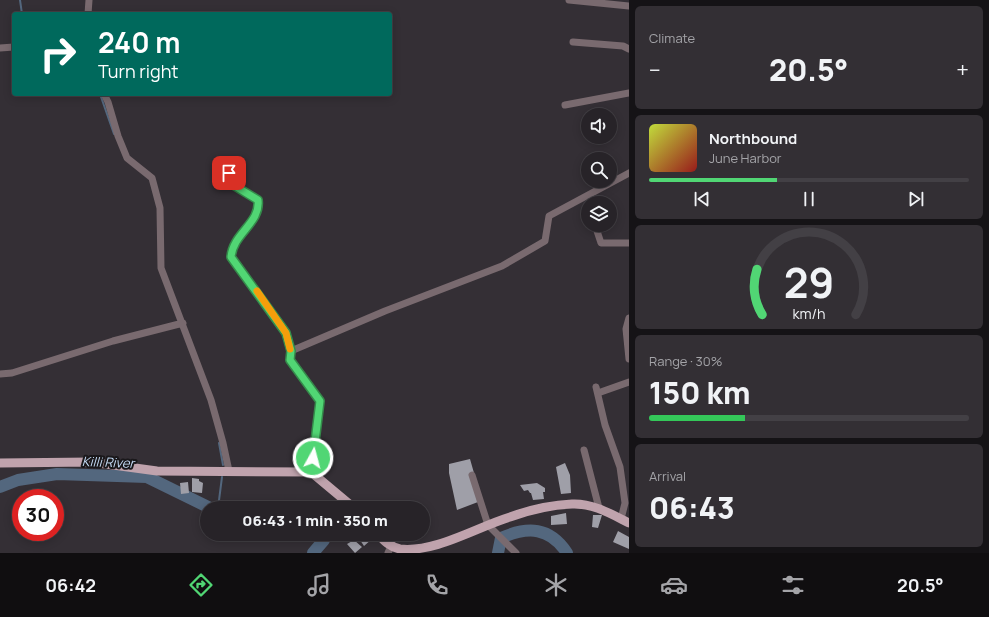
<!DOCTYPE html>
<html lang="en">
<head>
<meta charset="utf-8">
<style>
  body { margin:0; font-family:Manrope,sans-serif; background:#332f34; color:#f1f3f6; height:100vh; display:flex; flex-direction:column; font-size:15px; white-space:nowrap }
  * { box-sizing:border-box; margin:0 }
  p { font-size:13px; color:#a4a4a8 }
  .icon { flex:none; width:22px; height:22px; fill:none; stroke:currentColor; stroke-width:2; stroke-linecap:round; stroke-linejoin:round }
  .map { position:relative; flex:1; overflow:hidden }
  .drawer { display:flex; flex-direction:column; gap:6px; padding:6px; background:#151316; width:360px }
  .drawer>* { flex:none }
  .hud { position:absolute; left:12px; top:12px; width:380px; height:84px; border-radius:4px; box-shadow:0 2px 10px #0003,0 0 0 1px #434045; background:#00695c; color:#fff; overflow:hidden }
  .fabs { position:absolute; left:581px; top:108px; display:grid; gap:8px }
  .fabs a { display:grid; place-items:center; width:36px; height:36px; border-radius:50%; background:#272328; box-shadow:0 2px 10px #0003,0 0 0 1px #434045; font-size:20px }
  .speed { position:absolute; left:12px; top:489px; display:flex; gap:8px; font-size:20px; font-weight:700; text-align:center }
  .speed>* { display:grid; place-content:center; width:52px; height:52px; border-radius:50%; background:#272328; box-shadow:0 2px 10px #0003,0 0 0 1px #434045; line-height:1 }
  .speed .limit { border:6px solid #d22; background:#fff; color:#111 }
  .pin { position:absolute; display:grid; place-items:center; width:34px; height:34px; color:#fff; margin:-17px; border-radius:8px; box-shadow:0 2px 6px #0006 }
  .me { position:absolute; width:44px; margin:-22px; rotate:7deg; stroke-linejoin:round; filter:drop-shadow(0 0 3px #0008) }
  .turn { display:flex; align-items:center; gap:14px; height:84px; padding:0 20px; font-size:18px }
  .turn .icon { width:52px; height:52px; stroke-width:2.5 }
  .turn b { display:block; font-size:28px; line-height:34px }
  .big { font-size:30px; font-weight:800; line-height:1.1 }
  .drawer .card { flex:1; display:flex; flex-direction:column; justify-content:center; gap:6px; min-width:0; padding:0 14px; border-radius:6px; background:#332f34 }
  .drawer .dial { align-items:center; gap:0 }
  .dial svg { height:104px; overflow:visible; fill:none; stroke:#434045; stroke-width:7; stroke-linecap:round; text-anchor:middle }
  .dial text { fill:#f1f3f6; stroke:none }
  .song { display:flex; align-items:center; gap:12px }
  .cover { width:48px; height:48px; border-radius:6px; background:linear-gradient(135deg,hsl(70 70% 55%),hsl(0 70% 35%)) }
  .played { height:4px; border-radius:2px; background:linear-gradient(90deg,#51d674 40%,#434045 40%) }
  .keys { display:flex; justify-content:space-around; direction:ltr }
  .heat { display:flex; justify-content:space-between; align-items:center; font-size:22px; direction:ltr }
  .charge { height:6px; border-radius:3px; background:linear-gradient(90deg,#34c759 30%,#434045 0) }
  .trip { position:absolute; left:200px; top:501px; width:230px; height:40px; border-radius:20px; background:#272328; box-shadow:0 2px 10px #0003,0 0 0 1px #434045; font-weight:800; line-height:40px; text-align:center }
  .tabs { display:flex; height:64px; justify-content:space-around; align-items:center; background:#100e10; color:#a4a4a8 }
  .tabs .icon { width:28px; height:28px }
  .tabs .active { color:#51d674 }
  .tabs b { font-size:18px; color:#f1f3f6 }
  main { display:flex; flex:1; min-height:0 }
  .map>svg:first-child { display:block }
  .lines { fill:none; stroke-linecap:round; stroke-linejoin:round }
  .stream { stroke:#53677e; stroke-width:2 }
  .river { stroke:#53677e; stroke-width:12 }
  .building { fill:#9f9fa8 }
  .minor { stroke:#796a6f; stroke-width:7 }
  .major { stroke:#c0a3ad; stroke-width:9 }
  .route-casing { stroke:#358b4b; stroke-width:10 }
  .route { stroke:#51d674; stroke-width:7 }
  .slow { stroke:#f59e0b; stroke-width:7 }
  .labels { text-anchor:middle; stroke-width:4; stroke-linejoin:round; paint-order:stroke }
  .water-label { font-size:13px; font-style:italic; fill:#c7def8; stroke:#1a181b }
</style>
</head>
<body>
<main>
<div class="map">
<svg width="629" height="553" viewBox="0 0 629 553">
  <rect width="100%" height="100%" fill="#342f35"/>
  <g class="lines">
    <!-- stream -->
    <path class="stream" d="M20,0L22,14
      M100,94L114,134
      M219,443L223,465
      M218,508L222,477"/>
    <!-- river -->
    <path class="river" d="M0,487L18,480L57,474L147,477L210,508
      M313,553L324,540L323,534
      M498,553L501,538C528,526 550,527 567,553"/>
  </g>
  <!-- building -->
  <path class="building" d="M470,459L476,480L478,502L457,510L449,473V464Z
    M565,463L570,475L571,493L561,494L556,467Z
    M192,478L199,479V481L203,483L202,493L192,492Z
    M188,482L189,493L181,494L180,483Z
    M537,483L545,488V492H543L544,499L533,500L531,493H530L528,490L524,491L520,485Z
    M566,513L567,524L551,525V516Z
    M593,515H602L598,528L592,527Z
    M618,531L629,537V549L613,542Z
    M356,534H369L372,539L364,546Z
    M354,540L362,547L355,553L347,544Z"/>
  <g class="lines">
    <!-- minor -->
    <path class="minor" d="M569,0L629,6
      M88,14L89,0
      M573,42L623,46L629,49
      M0,48L14,47
      M104,94L108,102L118,136L127,158L152,178L160,208L161,268L211,400L223,443L229,471
      M565,105L629,93
      M229,164L230,183L258,200C261,224 233,233 231,257L286,333L291,351
      M595,225L601,243H629
      M629,318L626,329L629,359
      M0,374L12,373L113,341L183,323
      M596,387L605,425L620,467L625,503L621,519
      M598,393L629,382
      M584,450L599,508
      M311,472L320,401L290,360L291,351L385,311L502,266L545,241L549,216L629,173
      M472,475L488,525L516,553
      M388,553L391,546"/>
    <!-- major -->
    <path class="major" d="M0,463L91,462L157,471L311,472L354,508
      M378,534C384,541 390,547 400,549C435,553 477,527 510,517C529,510 552,505 572,504C593,503 611,514 629,523"/>
  </g>
  <g class="lines">
    <!-- route casing -->
    <g class="route-casing">
      <path id="route" d="M229,173L230,183L258,200C261,223 233,233 231,257L286,333L291,351L290,360L320,401L313,458"/>
    </g>
    <!-- route -->
    <use href="#route" class="route"/>
    <!-- slow -->
    <path class="slow" d="M257,291L286,333L290,349"/>
  </g>
  <g class="labels">
    <!-- water labels -->
    <g class="water-label">
      <text transform="translate(108 462) rotate(2)" y="5">Killi River</text>
    </g>
  </g>
</svg>
<div class="fabs">
<a><svg class="icon" aria-label="sound" viewBox="0 0 24 24"><path d="M4 9h4l5-4v14l-5-4H4zM17 9q2 3 0 6"/></svg></a>
<a><svg class="icon" aria-label="search" viewBox="0 0 24 24"><circle cx="10" cy="10" r="6"/><path d="M15 15l6 6"/></svg></a>
<a><svg class="icon" aria-label="layers" viewBox="0 0 24 24"><path d="M12 4l9 5-9 5-9-5zM3 14l9 5 9-5"/></svg></a>
</div>
<div class="speed"><div class="limit">30</div></div>
<div class="pin" style="left:229px;top:173px;background:#d93025"><svg class="icon" aria-label="arrive" viewBox="0 0 24 24"><path d="M6 21V4h12l-3 4 3 4H6"/></svg></div>
<svg class="me" style="left:313px;top:458px" viewBox="-20 -20 40 40"><circle r="17" fill="#51d674" stroke="#fff" stroke-width="3"/><path d="M0-11L8 9 0 5-8 9z" fill="#fff"/></svg>
<div class="trip">06:43 · 1 min · 350 m</div>
<div class="hud">
<div class="turn"><svg class="icon" aria-label="right" viewBox="0 0 24 24"><path d="M7 20v-9h11M14 6l5 5-5 5"/></svg><div><b>240 m</b>Turn right</div></div>
</div>
</div>
<section class="drawer">
<div class="card"><p>Climate</p>
<div class="heat"><a>−</a><b class="big">20.5°</b><a>+</a></div>
</div>
<div class="card">
<div class="song"><i class="cover"></i><div><b>Northbound</b><p>June Harbor</p></div></div>
<div class="played"></div>
<div class="keys"><svg class="icon" aria-label="previous" viewBox="0 0 24 24"><path d="M18 5L8 12l10 7zM5 5v14"/></svg><svg class="icon" aria-label="pause" viewBox="0 0 24 24"><path d="M8 5v14M16 5v14"/></svg><svg class="icon" aria-label="next" viewBox="0 0 24 24"><path d="M6 5l10 7-10 7zM19 5v14"/></svg></div>
</div>
<div class="card dial"><svg viewBox="0 0 100 80">
<path d="M14 69A42 42 0 1 1 86 69"/>
<path d="M14 69A42 42 0 0 1 10 34" stroke="#51d674"/>
<text x="50" y="56" font-size="32" font-weight="700">29</text>
<text x="50" y="72" font-size="11">km/h</text>
</svg></div>
<div class="card"><p>Range · 30%</p><b class="big">150 km</b><div class="charge"></div></div>
<div class="card"><p>Arrival</p><b class="big">06:43</b></div>
</section>
</main>
<nav class="tabs">
<b>06:42</b>
<svg class="icon active" aria-label="directions" viewBox="0 0 24 24"><path d="M12 3l9 9-9 9-9-9zM9 14v-3h6M13 9l2 2-2 2"/></svg>
<svg class="icon" aria-label="music" viewBox="0 0 24 24"><path d="M9 18V5l10-2v13"/><circle cx="6" cy="18" r="3"/><circle cx="16" cy="16" r="3"/></svg>
<svg class="icon" aria-label="phone" viewBox="0 0 24 24"><path d="M5 4h4l2 5-3 2q2 4 5 5l2-3 5 2v4C11 20 4 13 5 4z"/></svg>
<svg class="icon" aria-label="climate" viewBox="0 0 24 24"><path d="M12 3v18M4 7l16 10M4 17L20 7"/></svg>
<svg class="icon" aria-label="car" viewBox="0 0 24 24"><path d="M5 17H2v-5l4-1 3-4h7l3 4 3 1v5h-3M9 17h6M6 11h13"/><circle cx="7" cy="17" r="2"/><circle cx="17" cy="17" r="2"/></svg>
<svg class="icon" aria-label="filters" viewBox="0 0 24 24"><path d="M4 7h16M4 17h16"/><circle cx="9" cy="7" r="2"/><circle cx="15" cy="17" r="2"/></svg>
<b>20.5°</b>
</nav>
</body>
</html>
